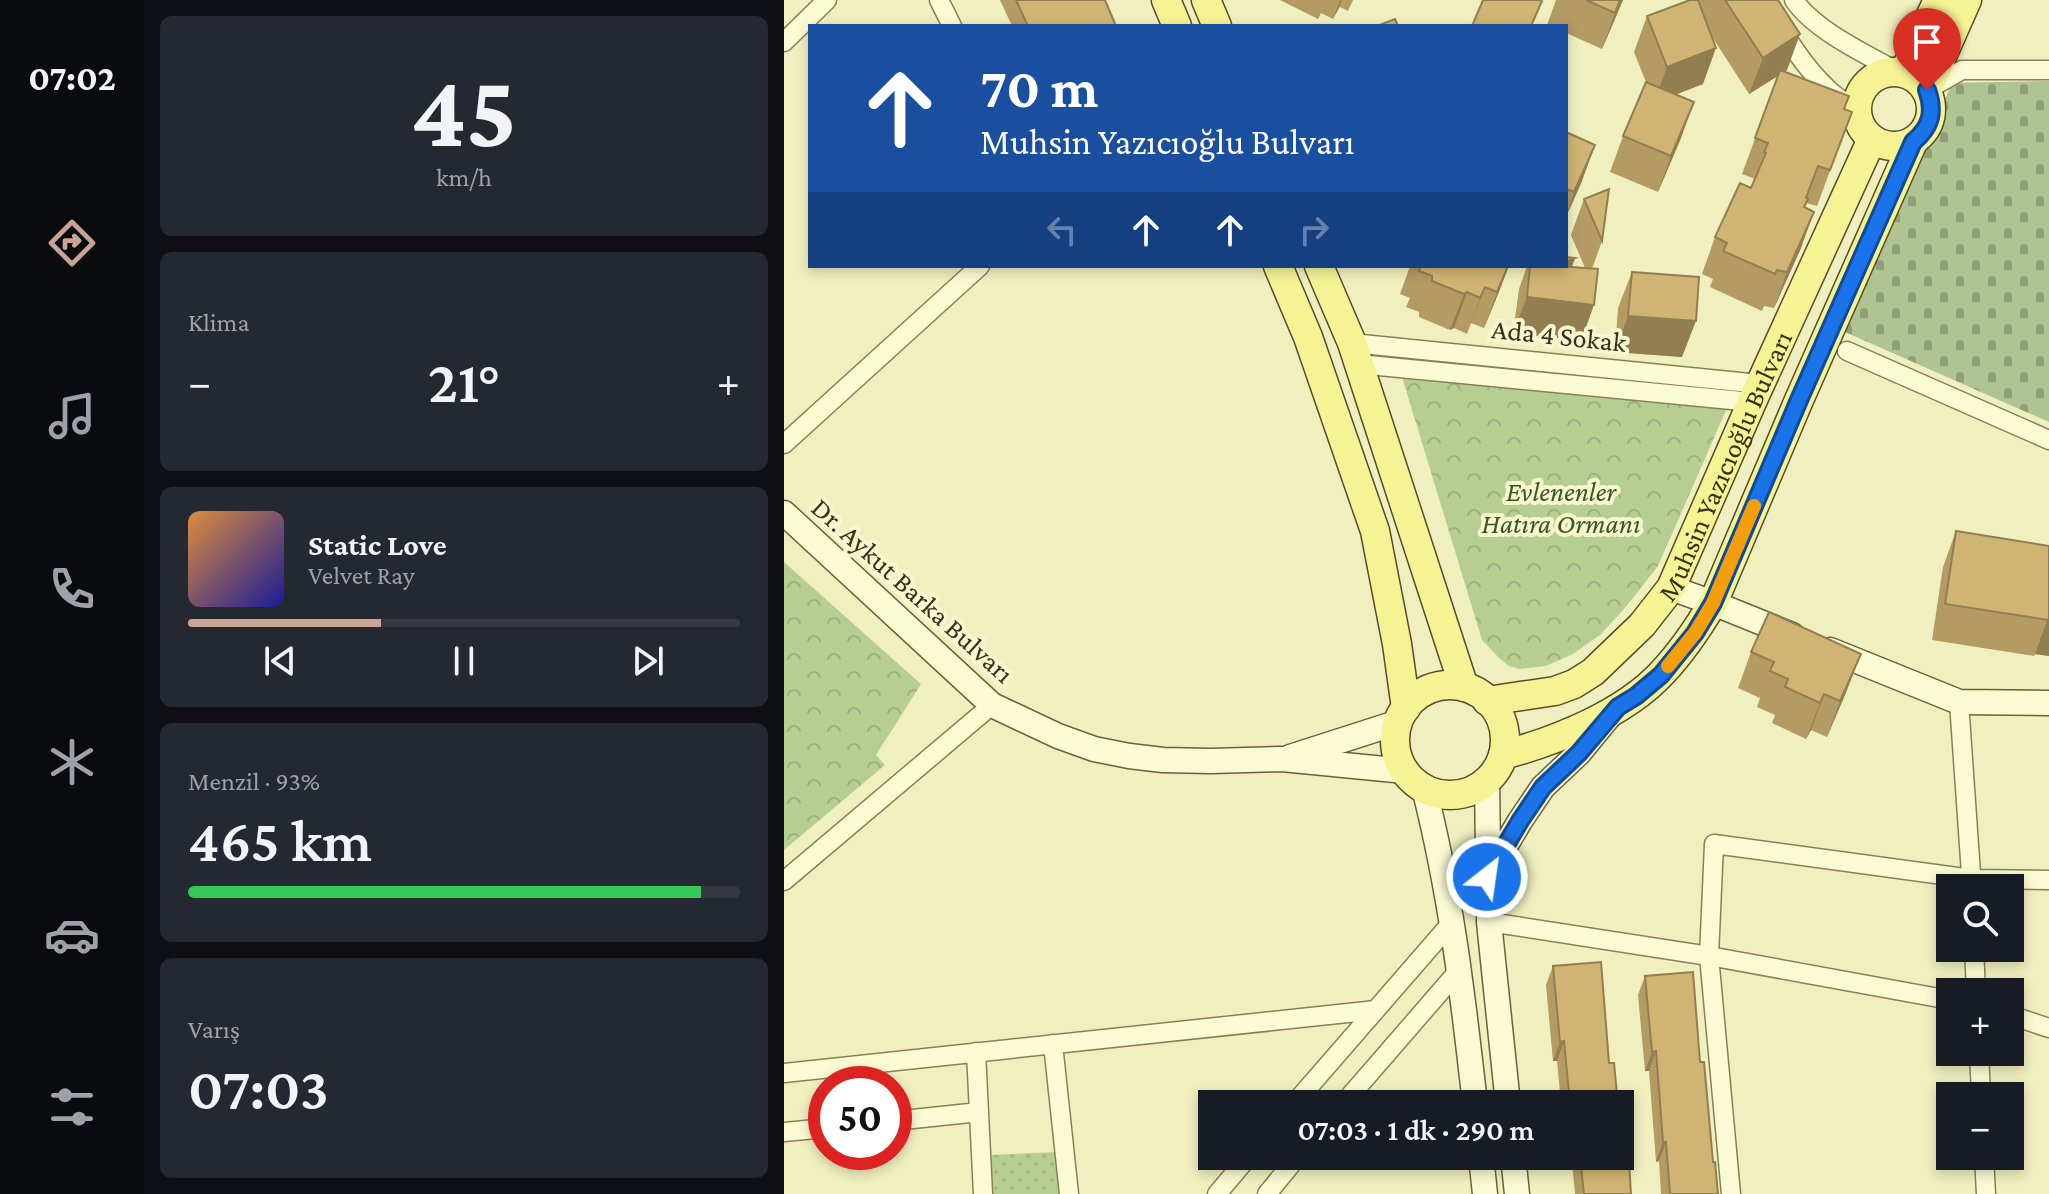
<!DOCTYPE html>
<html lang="tr">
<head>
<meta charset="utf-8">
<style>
  body { margin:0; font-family:"Crimson Pro",serif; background:#242831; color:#f1f3f6; height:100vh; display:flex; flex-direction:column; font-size:30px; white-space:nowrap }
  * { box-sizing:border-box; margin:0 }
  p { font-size:26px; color:#9ea1a6 }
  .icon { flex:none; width:44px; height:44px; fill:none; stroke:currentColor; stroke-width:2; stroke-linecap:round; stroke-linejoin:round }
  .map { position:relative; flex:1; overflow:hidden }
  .drawer { display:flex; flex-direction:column; gap:16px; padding:16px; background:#0d0f14; width:640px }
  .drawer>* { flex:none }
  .guide { position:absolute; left:24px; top:24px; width:760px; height:244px; border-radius:0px; box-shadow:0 4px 12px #0003; background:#1a4fa0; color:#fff; overflow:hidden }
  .buttons { position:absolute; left:1152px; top:874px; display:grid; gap:16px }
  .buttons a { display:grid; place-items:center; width:88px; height:88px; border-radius:0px; background:#171b24; box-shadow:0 4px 12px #0003; font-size:40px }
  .speed { position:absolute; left:24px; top:1066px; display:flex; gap:16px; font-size:40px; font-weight:700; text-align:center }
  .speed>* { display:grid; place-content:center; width:104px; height:104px; border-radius:50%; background:#171b24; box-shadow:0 4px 12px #0003; line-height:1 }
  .speed .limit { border:12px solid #d22; background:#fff; color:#111 }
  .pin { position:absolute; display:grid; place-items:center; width:68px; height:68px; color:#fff; margin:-82px -34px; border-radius:50% 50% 50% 0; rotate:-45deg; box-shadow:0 0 8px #0007 }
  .pin .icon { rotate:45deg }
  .me { position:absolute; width:88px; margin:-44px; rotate:30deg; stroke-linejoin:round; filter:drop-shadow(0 0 6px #0008) }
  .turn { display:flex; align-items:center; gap:28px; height:168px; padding:0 40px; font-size:36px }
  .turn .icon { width:104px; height:104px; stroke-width:2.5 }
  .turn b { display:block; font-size:56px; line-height:68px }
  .lanes { display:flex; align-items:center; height:76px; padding:0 40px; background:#0003; justify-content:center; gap:40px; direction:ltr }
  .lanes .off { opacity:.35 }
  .big { font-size:60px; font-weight:600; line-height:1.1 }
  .drawer .card { flex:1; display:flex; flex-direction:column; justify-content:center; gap:12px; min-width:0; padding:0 28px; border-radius:12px; background:#242831 }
  .drawer .dial { align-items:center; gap:0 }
  .dial b { font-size:104px; line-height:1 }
  .song { display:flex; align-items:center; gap:24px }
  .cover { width:96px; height:96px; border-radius:12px; background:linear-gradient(135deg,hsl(30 70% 55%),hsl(240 70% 35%)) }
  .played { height:8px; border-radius:4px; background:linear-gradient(90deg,#cba498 35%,#363941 35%) }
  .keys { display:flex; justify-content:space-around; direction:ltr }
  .heat { display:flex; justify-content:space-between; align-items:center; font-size:44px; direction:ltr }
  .charge { height:12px; border-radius:6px; background:linear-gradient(90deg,#34c759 93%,#363941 0) }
  .trip { position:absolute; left:414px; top:1090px; width:436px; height:80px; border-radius:0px; background:#171b24; box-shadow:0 4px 12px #0003; font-weight:600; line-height:80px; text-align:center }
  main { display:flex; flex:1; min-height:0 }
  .dock { display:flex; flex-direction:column; width:144px; justify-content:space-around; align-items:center; background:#090b0e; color:#9ea1a6 }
  .dock .icon { width:56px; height:56px }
  .dock .current { color:#cba498 }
  .dock b { font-size:36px; color:#f1f3f6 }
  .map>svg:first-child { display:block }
  .green { fill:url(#green-dots) }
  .forest { fill:url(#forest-crowns) }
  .cemetery { fill:url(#cemetery-stones) }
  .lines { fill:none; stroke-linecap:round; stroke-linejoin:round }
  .street-casing { stroke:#8a8057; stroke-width:21 }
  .secondary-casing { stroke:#6b613a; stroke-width:27 }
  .primary-casing { stroke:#574c2b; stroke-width:31 }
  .street { stroke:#fafad3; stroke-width:18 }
  .secondary { stroke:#fafad3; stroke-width:24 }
  .primary { stroke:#f6f395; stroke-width:28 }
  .wall { fill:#b39b63 }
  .shaded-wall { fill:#927e50 }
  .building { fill:#d0b473; stroke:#927e50; stroke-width:2 }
  .route-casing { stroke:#114b97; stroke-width:20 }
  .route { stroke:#1a73e8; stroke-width:14 }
  .slow { stroke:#f59e0b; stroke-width:14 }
  .labels { text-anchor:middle; stroke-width:8; stroke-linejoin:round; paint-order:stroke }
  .street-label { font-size:28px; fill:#38321c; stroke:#f7f7cf }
  .park-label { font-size:28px; font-style:italic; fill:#3a5621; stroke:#f7f7cf }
</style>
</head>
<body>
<main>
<nav class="dock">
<b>07:02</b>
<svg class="icon current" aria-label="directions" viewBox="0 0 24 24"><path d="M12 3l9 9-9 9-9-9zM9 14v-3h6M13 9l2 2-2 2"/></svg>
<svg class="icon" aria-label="music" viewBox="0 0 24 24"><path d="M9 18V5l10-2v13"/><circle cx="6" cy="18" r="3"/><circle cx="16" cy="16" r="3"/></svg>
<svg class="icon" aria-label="phone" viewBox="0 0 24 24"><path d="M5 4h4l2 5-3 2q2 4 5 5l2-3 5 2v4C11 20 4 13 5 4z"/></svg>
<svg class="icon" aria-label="climate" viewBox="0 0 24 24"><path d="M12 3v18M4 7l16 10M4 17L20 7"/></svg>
<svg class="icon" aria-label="car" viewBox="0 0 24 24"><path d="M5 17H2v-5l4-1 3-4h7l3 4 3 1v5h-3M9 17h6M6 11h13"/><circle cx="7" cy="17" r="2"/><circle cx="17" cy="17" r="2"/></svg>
<svg class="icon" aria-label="filters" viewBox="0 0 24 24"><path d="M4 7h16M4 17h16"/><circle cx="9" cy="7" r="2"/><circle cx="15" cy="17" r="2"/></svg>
</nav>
<section class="drawer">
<div class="card dial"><b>45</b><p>km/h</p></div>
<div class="card"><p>Klima</p>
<div class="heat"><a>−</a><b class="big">21°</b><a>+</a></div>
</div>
<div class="card">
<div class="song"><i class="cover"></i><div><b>Static Love</b><p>Velvet Ray</p></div></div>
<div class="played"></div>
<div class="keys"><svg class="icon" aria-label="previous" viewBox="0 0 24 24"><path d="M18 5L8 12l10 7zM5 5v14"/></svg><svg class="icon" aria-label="pause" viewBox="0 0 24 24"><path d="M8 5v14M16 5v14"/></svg><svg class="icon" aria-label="next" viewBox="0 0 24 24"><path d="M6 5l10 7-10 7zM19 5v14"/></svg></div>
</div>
<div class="card"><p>Menzil · 93%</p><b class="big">465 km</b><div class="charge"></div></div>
<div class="card"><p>Varış</p><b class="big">07:03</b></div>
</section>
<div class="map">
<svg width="1265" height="1194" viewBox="0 0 1265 1194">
  <defs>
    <pattern id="green-dots" width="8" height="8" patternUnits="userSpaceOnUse" patternTransform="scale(2)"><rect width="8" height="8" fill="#b7ce93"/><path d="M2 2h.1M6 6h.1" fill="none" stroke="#9eb17e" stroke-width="1.8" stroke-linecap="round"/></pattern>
    <pattern id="forest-crowns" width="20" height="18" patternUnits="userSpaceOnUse" patternTransform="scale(2)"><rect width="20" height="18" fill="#b7ce93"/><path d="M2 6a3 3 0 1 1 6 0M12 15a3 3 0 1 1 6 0" fill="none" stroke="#9eb17e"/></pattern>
    <pattern id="cemetery-stones" width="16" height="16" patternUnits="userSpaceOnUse" patternTransform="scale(2)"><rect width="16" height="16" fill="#b0c393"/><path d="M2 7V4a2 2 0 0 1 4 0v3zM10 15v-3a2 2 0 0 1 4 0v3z" fill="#909f77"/></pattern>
  </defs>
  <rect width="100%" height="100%" fill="#f0efbf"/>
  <!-- green -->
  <path class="green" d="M273,1152L277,1194H209L207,1155Z"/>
  <!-- forest -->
  <path class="forest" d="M618,377L943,408L874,566L841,608L816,635L789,654L762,666L736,669L725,666L715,658L698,640Z
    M0,562L137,684L92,755L101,765L0,850Z"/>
  <!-- cemetery -->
  <path class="cemetery" d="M1265,81V422L1061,332L1168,83Z"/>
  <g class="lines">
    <!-- street casing -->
    <g class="street-casing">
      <path id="street" d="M155,0L168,26
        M981,0C999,33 1019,67 1047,92C1055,99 1064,104 1073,111
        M1010,0C1030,30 1080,53 1112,71
        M0,42L43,0
        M1143,90L1178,70H1265
        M568,343L976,384
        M1063,351L1265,440
        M574,364L968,402
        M0,444L196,266
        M1175,702L1188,888
        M0,881L208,705
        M705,922L925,956L947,1194
        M1190,948L1192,992
        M1166,1000L925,956L930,844L1188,879L1265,880
        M1226,1015L1265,1028
        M269,1044L285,1194
        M192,1052L199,1194
        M1195,1052L1197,1096
        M0,1073L592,1010
        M510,1104L669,921
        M559,1104L676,969
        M110,1121L195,1112
        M0,1132L42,1128
        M1200,1156L1202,1194
        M433,1194L465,1156
        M483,1194L514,1156"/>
    </g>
    <!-- secondary casing -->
    <g class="secondary-casing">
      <path id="secondary" d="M0,513L208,705L274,736L310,749L345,756L379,760L427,761L498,759L621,771
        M887,588L929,603L1008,635
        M1046,650L1175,702L1265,703
        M506,757L615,722
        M703,781L705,922L724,1104
        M640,788C667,894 679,996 691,1104
        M704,875L736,821L759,787L795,753L827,714
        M697,1156L701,1194
        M729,1156L733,1194"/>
    </g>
    <!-- primary casing -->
    <g class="primary-casing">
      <g id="primary">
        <path d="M382,0L393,26"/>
        <path d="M422,0L433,26"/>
        <circle cx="1110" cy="109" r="37"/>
        <path d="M1120,72L1154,0"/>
        <path d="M1143,90L1183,0"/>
        <path d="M494,266L524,337L591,531L613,644L622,708"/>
        <path d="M535,266L568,343L680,687"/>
        <circle cx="666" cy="740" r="55"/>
        <path id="s1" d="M703,701L771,691L790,684L809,672L858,625L887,588L968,402L1088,139"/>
        <path d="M719,755C772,741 840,714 878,673C898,652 914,628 929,603L1015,400L1129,142"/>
      </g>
    </g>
    <!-- street -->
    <use href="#street" class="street"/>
    <!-- secondary -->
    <use href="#secondary" class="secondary"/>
    <!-- primary -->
    <use href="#primary" class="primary"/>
  </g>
  <!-- wall -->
  <path class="wall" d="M216,0H321L332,26H228Z
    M496,0H569L564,11L556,7L549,19L537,13L534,19Z
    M772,0H839L818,49L782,33V26L763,25Z
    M905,0H994L1003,70L1001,71L1060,109L1068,112L1033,206L1022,203L1020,208L1017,248L990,308L980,306L978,311L926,287L929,279L918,274L931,237L967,188L971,179L958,174L994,76L965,94L927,35L919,84L892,94L897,138L874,192L826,172L839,136L862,82L850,52L863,16Z
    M782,132L798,181L782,217Z
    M800,199L818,241L808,269L797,341L729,333L735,289L743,266H782L801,268L787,235Z
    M626,266H725L700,328L687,323L683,334L670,328L666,330L635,317V312L622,307L626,298L616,294Z
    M848,272L898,357L831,352L834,308Z
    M1172,531L1265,546V656L1251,654L1250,656L1148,640L1159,567Z
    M967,652L1063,690L1043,737L1027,730L1022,739L988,723L991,715L973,707L976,698L954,688Z
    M769,966L825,1063L834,1104H777L773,1061H769L762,985Z
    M861,976L916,1062L934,1194H877L875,1161L872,1162L865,1071H861L854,995Z
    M782,1156H836L847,1194H791L788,1162H782Z"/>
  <!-- shaded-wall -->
  <path class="shaded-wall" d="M556,0H558L549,19Z
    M836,0H839L818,49L831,13Z
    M1016,34L1003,70L965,94L979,58Z
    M932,48L919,84L870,103L883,67Z
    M910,102L897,138L874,192L887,156Z
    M811,145L798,181L782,217L790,192Z
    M1030,212L1017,248L990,308L1003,272Z
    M791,258L778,295L810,305L797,341L729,333L743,297L773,266H782V262Z
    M724,266L717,287L700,328L713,292Z
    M701,287L687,323L683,334L696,298Z
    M683,292L670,328L666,330L680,294Z
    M844,316L912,321L898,357L831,352Z
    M1264,618H1265V656L1251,654Z
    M1077,654L1063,690L1043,737L1056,701Z
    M1040,694L1027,730L1022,739L1036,703Z
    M780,1041L773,1061H769L776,1042Z
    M872,1051L865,1071H861L868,1052Z
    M879,1142H882L875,1161L872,1162Z
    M784,1156H790L788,1162H782Z"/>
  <!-- building -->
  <path class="building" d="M232,0H321L332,26H244Z
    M699,0H755L758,1L747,26H688Z
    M802,0H836L831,13Z
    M906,0H914L932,48L883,67L863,16Z
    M941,0H994L1016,34L979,58Z
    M611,19L614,26H593Z
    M996,70L1065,96L1060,109L1068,112L1046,170L1034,166L1022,198L1024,199L1020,207L1030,212L1003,272L993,270L991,274L939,251L943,243L931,237L956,183L967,188L982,153L980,152L984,143L971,138Z
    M862,82L910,102L887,156L839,136Z
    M782,132L811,145L790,192L782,189Z
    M825,189L818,241L800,199Z
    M782,257L791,258L782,262Z
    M637,266H724L713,292L701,287L696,298L683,292L680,294L648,281V276L635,271Z
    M746,266H773L814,269L810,305L743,297Z
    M848,272L915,277L912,321L844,316Z
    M1172,531L1265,546V618L1264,620L1161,604Z
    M985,612L1077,654L1056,701L1040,694L1036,703L1001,687L1004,679L986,671L990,662L967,652Z
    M817,962L825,1063H830L834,1104H786L780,1041L776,1042L769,966Z
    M909,972L916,1062H920L929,1162H931L934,1194H886L882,1142H879L872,1051L868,1052L861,976Z
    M836,1132L839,1162L845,1161L847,1194H800L796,1156H836Z"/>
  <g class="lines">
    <!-- route casing -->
    <g class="route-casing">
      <path id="route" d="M703,877L736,821L759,787L795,753L834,707L852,696L877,675L911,633L929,603L1015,400L1129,142C1147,127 1151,112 1143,90"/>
    </g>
    <!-- route -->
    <use href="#route" class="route"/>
    <!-- slow -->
    <path class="slow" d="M884,666L911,633L929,603L970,506"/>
  </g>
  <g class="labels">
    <!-- street labels -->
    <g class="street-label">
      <text transform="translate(775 335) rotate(6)" y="10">Ada 4 Sokak</text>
      <text dy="10" stroke="none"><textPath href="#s1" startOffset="360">Muhsin Yazıcıoğlu Bulvarı</textPath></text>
      <text transform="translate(129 590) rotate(42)" y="10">Dr. Aykut Barka Bulvarı</text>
    </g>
    <!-- park labels -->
    <g class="park-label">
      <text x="777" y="501">Evlenenler<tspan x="777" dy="32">Hatıra Ormanı</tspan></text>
    </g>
  </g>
</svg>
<div class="buttons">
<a><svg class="icon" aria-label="search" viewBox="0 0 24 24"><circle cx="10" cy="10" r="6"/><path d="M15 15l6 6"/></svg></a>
<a>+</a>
<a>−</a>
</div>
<div class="speed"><div class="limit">50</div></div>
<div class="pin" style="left:1143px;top:90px;background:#d93025"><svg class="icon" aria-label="arrive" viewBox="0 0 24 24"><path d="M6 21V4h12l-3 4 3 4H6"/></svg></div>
<svg class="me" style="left:703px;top:877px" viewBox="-20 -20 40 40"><circle r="17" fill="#1a73e8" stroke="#fff" stroke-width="3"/><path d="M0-11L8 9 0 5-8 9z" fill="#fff"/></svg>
<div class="trip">07:03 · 1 dk · 290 m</div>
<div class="guide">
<div class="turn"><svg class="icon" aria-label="ahead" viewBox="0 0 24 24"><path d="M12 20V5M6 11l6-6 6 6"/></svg><div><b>70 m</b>Muhsin Yazıcıoğlu Bulvarı</div></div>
<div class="lanes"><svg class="icon off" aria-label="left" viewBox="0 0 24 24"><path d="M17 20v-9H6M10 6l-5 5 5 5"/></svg><svg class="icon" aria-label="ahead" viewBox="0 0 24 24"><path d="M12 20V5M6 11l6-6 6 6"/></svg><svg class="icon" aria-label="ahead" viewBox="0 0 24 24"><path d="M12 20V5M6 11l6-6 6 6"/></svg><svg class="icon off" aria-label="right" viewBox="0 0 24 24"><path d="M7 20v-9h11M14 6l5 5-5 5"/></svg></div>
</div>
</div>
</main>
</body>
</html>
